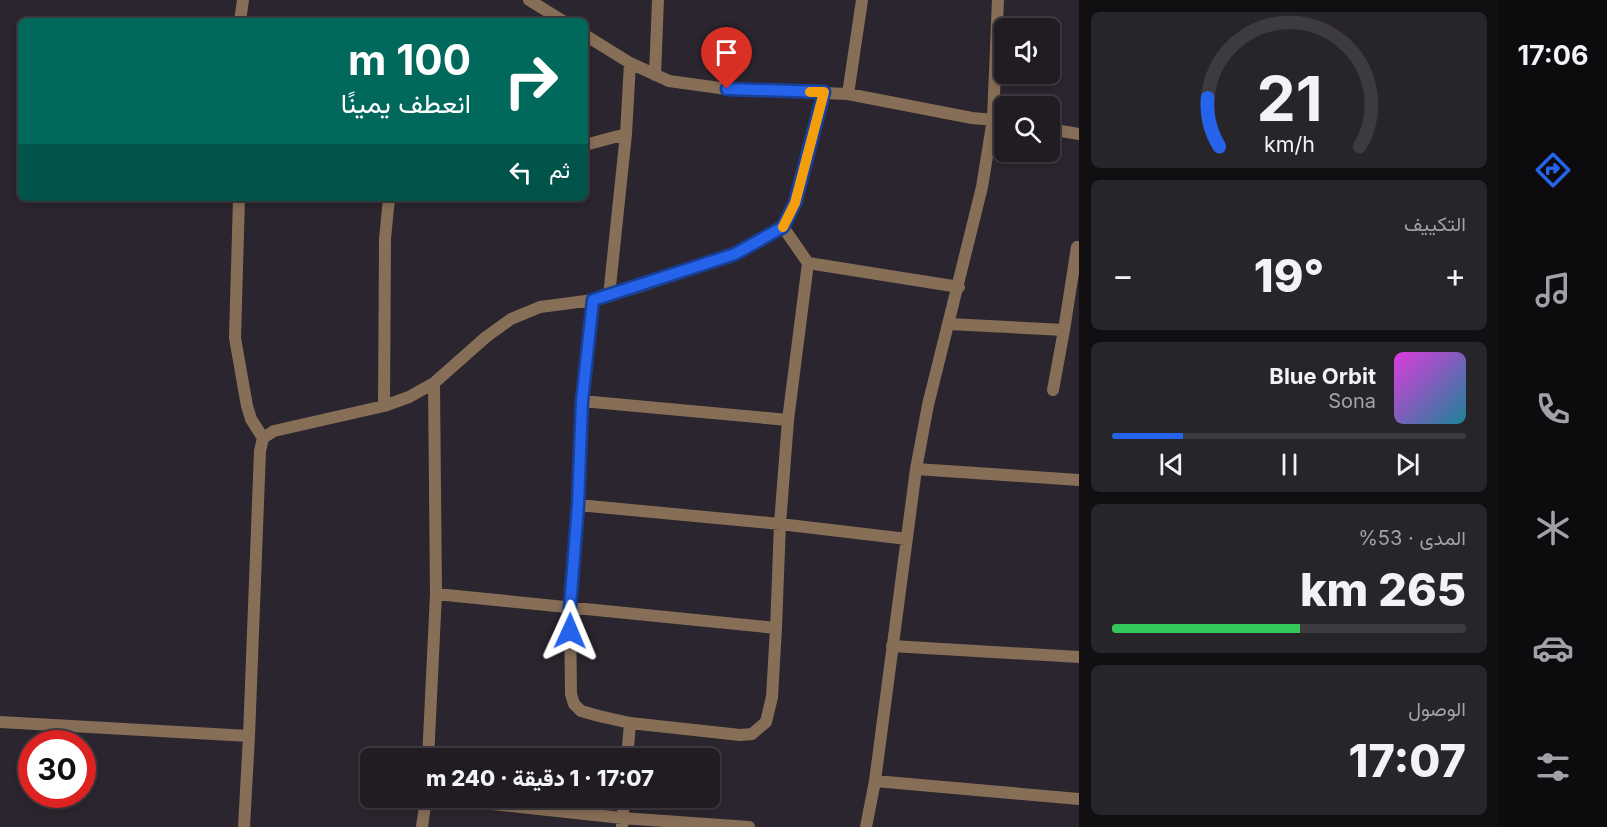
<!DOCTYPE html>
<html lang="ar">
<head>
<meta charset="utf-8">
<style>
  body { margin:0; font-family:Inter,Vazirmatn,sans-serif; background:#28252a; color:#f1f3f6; direction:rtl; height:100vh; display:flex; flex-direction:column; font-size:22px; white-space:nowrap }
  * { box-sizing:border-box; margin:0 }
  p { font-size:20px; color:#a2a1a5 }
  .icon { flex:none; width:33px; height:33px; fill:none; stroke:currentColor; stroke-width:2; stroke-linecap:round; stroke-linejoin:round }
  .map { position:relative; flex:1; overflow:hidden; direction:ltr }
  .panel { display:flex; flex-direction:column; gap:12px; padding:12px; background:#120f13; width:420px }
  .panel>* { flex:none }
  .guide { position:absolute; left:18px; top:18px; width:570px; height:183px; border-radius:9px; box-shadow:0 3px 9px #0003,0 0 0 2px #3d3a40; direction:rtl; background:#00695c; color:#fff; overflow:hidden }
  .controls { position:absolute; left:994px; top:18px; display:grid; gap:12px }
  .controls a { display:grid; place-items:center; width:66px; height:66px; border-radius:9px; background:#201c22; box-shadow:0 3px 9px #0003,0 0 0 2px #3d3a40; font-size:30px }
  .speed { position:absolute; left:18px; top:730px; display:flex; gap:12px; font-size:30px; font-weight:700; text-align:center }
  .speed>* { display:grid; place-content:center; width:78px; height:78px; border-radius:50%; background:#201c22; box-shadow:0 3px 9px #0003,0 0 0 2px #3d3a40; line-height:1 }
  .speed .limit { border:9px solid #d22; background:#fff; color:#111 }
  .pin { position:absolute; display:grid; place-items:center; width:51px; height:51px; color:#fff; margin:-62px -26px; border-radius:50% 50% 50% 0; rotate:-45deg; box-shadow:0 0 6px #0007 }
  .pin .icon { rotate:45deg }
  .me { position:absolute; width:66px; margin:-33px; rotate:1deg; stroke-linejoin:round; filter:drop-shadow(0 0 4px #0008) }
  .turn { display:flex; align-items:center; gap:21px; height:126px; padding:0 18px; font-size:27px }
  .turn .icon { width:78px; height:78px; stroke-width:2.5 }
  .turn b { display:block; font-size:42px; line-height:51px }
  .then { display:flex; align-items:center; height:57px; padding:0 18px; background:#0003; gap:12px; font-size:22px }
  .big { font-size:45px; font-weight:800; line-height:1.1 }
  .panel .tile { flex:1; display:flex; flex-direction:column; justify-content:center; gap:9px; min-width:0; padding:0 21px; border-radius:9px; background:#28252a }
  .panel .dial { align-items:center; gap:0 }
  .dial svg { height:156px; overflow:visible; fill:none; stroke:#3d3a40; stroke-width:7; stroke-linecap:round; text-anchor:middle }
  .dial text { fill:#f1f3f6; stroke:none }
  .song { display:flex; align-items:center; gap:18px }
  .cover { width:72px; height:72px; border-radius:9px; background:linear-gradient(135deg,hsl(300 70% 55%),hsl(190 70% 35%)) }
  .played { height:6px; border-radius:3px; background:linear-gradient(90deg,#2563eb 20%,#3d3a40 20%) }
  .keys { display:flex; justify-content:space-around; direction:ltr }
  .heat { display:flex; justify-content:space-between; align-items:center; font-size:33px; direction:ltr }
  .charge { height:9px; border-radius:4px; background:linear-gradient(90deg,#34c759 53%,#3d3a40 0) }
  .trip { position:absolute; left:360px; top:748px; width:360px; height:60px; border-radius:9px; background:#201c22; box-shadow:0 3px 9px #0003,0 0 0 2px #3d3a40; font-weight:800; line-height:60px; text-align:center; direction:rtl }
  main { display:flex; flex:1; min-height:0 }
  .tab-bar { display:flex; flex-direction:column; width:108px; justify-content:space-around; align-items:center; background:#0d0b0e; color:#a2a1a5 }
  .tab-bar .icon { width:42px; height:42px }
  .tab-bar .on { color:#2563eb }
  .tab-bar b { font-size:27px; color:#f1f3f6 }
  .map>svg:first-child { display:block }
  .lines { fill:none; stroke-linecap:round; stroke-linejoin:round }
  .street { stroke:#876e57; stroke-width:12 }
  .route-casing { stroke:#184099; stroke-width:15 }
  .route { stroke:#2563eb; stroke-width:10 }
  .slow { stroke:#f59e0b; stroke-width:10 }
</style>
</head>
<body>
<main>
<nav class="tab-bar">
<b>17:06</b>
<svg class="icon on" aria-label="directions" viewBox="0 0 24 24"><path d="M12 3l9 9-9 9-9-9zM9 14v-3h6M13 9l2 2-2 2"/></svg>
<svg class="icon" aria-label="music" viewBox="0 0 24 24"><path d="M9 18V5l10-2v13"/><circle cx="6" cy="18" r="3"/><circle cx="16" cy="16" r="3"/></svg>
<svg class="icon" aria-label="phone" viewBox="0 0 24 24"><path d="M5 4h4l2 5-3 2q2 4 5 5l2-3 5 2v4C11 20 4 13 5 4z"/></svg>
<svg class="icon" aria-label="climate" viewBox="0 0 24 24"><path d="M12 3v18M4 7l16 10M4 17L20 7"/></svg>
<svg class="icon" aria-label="car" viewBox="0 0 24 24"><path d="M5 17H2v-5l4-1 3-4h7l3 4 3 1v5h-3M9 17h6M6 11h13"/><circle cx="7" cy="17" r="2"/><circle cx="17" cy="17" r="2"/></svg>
<svg class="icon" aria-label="filters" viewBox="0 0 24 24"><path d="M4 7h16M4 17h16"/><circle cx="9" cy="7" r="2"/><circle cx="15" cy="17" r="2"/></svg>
</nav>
<section class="panel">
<div class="tile dial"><svg viewBox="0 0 100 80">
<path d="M14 69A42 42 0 1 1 86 69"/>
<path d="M14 69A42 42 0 0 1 8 44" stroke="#2563eb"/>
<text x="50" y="56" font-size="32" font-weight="700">21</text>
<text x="50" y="72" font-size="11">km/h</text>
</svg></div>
<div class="tile"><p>التكييف</p>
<div class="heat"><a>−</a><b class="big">19°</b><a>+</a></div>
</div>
<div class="tile">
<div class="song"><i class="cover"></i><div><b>Blue Orbit</b><p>Sona</p></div></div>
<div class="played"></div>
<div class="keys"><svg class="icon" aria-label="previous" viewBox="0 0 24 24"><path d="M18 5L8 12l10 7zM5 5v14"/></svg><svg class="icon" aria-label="pause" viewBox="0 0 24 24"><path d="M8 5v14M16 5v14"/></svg><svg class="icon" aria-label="next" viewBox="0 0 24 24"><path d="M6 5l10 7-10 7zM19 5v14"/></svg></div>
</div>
<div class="tile"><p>المدى · 53%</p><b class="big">265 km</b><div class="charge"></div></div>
<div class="tile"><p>الوصول</p><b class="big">17:07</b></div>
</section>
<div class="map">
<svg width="1079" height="827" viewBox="0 0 1079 827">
  <rect width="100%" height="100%" fill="#2a252e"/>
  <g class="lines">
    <!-- street -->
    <path class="street" d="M529,0L563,21
      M240,21L243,0
      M585,35L630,63L669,81L727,89L848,94L972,118L1005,121
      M655,75L658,0
      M848,94L862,0
      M1050,129L1079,134
      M585,145L626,134
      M239,198L235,338L247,406L251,419L263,438
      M783,227L808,263L959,287
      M609,296L626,134L630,63
      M593,300L582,401L578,505L570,607L571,694L574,704L581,711L599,716L630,723L740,735L752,734L766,722L772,697L776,628L780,524L788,420L808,263
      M949,324L1064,330L1077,247
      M1053,390L1064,330
      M582,401L788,420
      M384,406L385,239L389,198
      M916,469L1079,480
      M578,505L780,524L907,539
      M436,594L776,628
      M892,646L1079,657
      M0,722L249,736
      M428,759L436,594L434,383
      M627,759L630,723
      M875,781L1079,799
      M435,798L622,818L749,827
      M244,827L249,736L260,451L263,438L274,431L384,406L409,397L434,383L486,337L511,319L540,307L593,300L635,288L736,254L783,227L795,203L824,92
      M422,827L426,798
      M622,827L624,798
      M866,827L875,781L916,469L928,405L982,187L993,119L998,0"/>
  </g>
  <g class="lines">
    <!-- route casing -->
    <g class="route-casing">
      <path id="route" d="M570,631V607L578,505L582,401L593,300L735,254L783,227L795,203L824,92L727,89"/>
    </g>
    <!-- route -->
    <use href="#route" class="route"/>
    <!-- slow -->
    <path class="slow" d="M783,227L795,203L824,92H810"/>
  </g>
</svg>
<div class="controls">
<a><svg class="icon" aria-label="sound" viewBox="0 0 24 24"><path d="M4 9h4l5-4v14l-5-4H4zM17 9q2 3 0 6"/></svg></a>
<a><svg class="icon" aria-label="search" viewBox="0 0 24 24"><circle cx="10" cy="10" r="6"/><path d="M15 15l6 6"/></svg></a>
</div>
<div class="speed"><div class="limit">30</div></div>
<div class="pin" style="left:727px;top:89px;background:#d93025"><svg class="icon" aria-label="arrive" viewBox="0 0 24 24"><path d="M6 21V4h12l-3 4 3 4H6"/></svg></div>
<svg class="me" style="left:570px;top:631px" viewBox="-20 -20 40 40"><path d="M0-17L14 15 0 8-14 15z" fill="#2563eb" stroke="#fff" stroke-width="4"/></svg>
<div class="trip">17:07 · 1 دقيقة · 240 m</div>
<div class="guide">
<div class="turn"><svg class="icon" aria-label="right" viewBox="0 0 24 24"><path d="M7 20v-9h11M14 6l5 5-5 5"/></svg><div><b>100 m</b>انعطف يمينًا</div></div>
<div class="then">ثم<svg class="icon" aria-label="left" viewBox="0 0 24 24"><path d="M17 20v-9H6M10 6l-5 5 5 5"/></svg></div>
</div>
</div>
</main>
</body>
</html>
